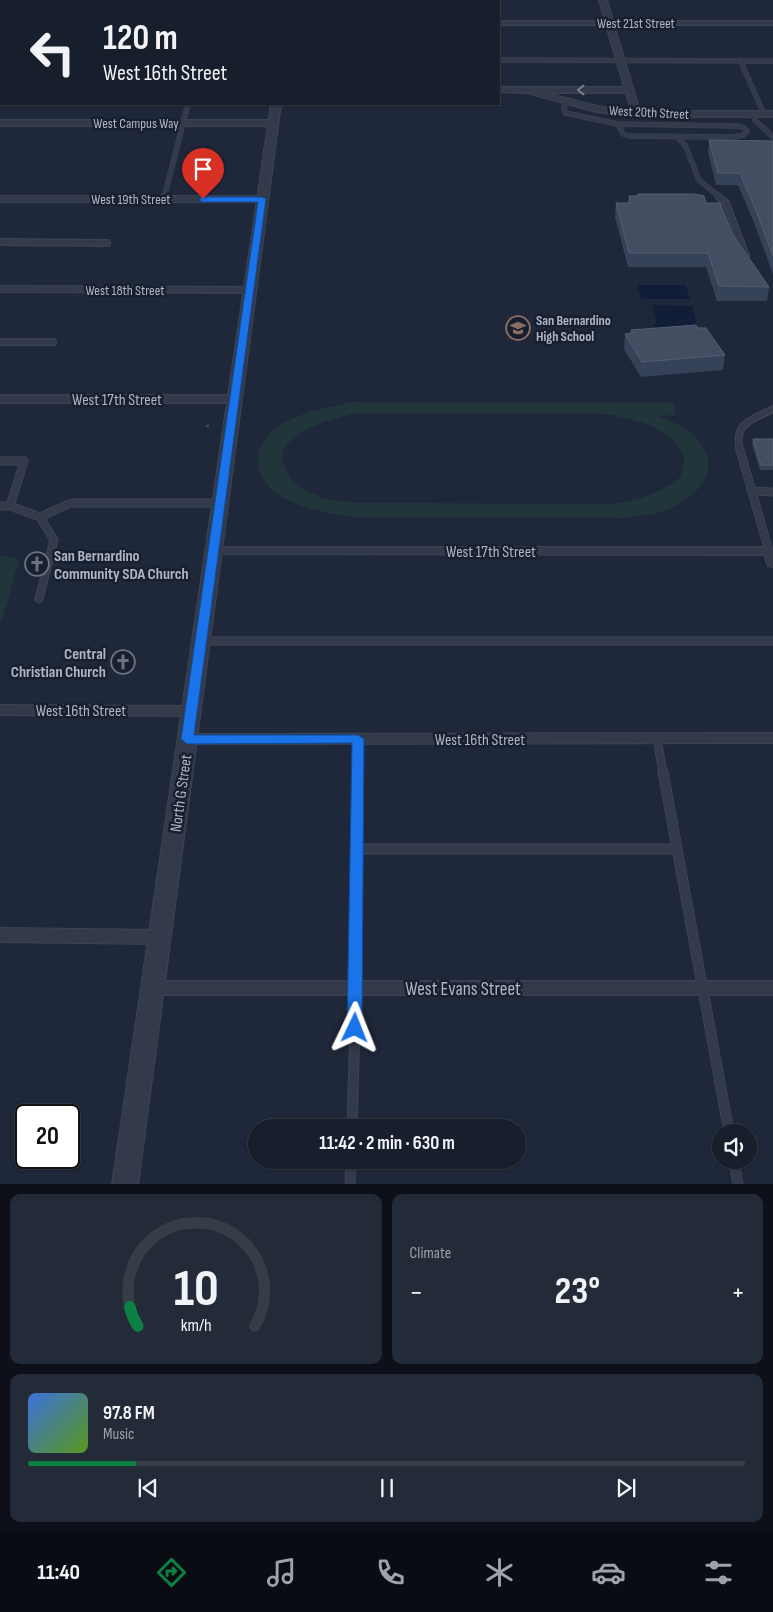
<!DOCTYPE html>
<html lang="en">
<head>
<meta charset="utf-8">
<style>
  body { margin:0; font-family:"Sofia Sans Condensed",sans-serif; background:#242b38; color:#f1f3f6; height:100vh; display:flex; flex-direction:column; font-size:19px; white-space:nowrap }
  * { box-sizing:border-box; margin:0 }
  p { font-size:16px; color:#9ea2a9 }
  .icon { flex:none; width:28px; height:28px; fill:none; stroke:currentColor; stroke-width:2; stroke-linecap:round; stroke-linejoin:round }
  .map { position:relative; height:1184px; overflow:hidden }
  .sheet { display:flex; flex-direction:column; gap:10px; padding:10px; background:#0d1018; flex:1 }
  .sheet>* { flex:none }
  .top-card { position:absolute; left:0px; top:0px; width:500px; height:105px; box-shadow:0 1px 4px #0004,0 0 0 1px #363c48; background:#171e2c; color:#f1f3f6; overflow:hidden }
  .controls { position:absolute; left:712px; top:1124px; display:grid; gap:10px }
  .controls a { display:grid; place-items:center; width:45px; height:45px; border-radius:50%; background:#171e2c; box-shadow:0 1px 4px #0004,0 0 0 1px #363c48; font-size:25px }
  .speed { position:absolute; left:15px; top:1104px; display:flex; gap:10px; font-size:25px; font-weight:700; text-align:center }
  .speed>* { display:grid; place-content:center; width:65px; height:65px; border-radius:50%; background:#171e2c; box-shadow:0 1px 4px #0004,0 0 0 1px #363c48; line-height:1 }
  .speed .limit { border:2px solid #111; border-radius:8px; background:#fff; color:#111 }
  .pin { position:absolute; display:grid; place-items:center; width:42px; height:42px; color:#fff; margin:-51px -21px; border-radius:50% 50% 50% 0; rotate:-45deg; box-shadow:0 0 5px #0007 }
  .pin .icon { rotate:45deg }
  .me { position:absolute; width:55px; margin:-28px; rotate:2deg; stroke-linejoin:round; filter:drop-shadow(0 0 4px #0008) }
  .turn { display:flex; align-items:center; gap:18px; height:105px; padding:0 20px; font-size:22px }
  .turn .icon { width:65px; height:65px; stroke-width:2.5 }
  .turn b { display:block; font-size:35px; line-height:42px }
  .big { font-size:38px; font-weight:700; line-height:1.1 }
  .sheet .tile { flex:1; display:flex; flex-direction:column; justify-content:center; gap:8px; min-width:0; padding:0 18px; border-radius:10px; background:#242b38 }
  .sheet .dial { align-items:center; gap:0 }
  .dial svg { height:130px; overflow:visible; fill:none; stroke:#363c48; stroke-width:7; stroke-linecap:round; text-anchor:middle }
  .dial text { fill:#f1f3f6; stroke:none }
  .song { display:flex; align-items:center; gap:15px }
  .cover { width:60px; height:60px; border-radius:8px; background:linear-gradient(135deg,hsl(220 70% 55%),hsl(90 70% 35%)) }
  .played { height:5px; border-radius:2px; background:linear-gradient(90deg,#0b8043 15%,#363c48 15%) }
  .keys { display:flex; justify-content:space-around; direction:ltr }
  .heat { display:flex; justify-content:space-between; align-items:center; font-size:28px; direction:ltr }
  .sheet .tiles { flex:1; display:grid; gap:10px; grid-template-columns:1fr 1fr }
  .tile:last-child { grid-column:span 2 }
  .trip { position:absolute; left:248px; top:1119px; width:278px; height:50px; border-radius:25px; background:#171e2c; box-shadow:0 1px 4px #0004,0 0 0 1px #363c48; font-weight:700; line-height:50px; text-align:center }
  .tabs { display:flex; height:80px; justify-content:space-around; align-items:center; background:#090c12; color:#9ea2a9 }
  .tabs .icon { width:35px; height:35px }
  .tabs .on { color:#0b8043 }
  .tabs b { font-size:22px; color:#f1f3f6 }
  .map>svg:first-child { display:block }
  .green { fill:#21363b; fill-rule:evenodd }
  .water { fill:#121e38 }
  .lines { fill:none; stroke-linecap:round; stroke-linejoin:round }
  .service-far3-casing { stroke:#3c4454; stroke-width:5.5 }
  .service-far2-casing { stroke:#3c4454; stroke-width:8 }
  .service-far1-casing { stroke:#3c4454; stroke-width:9 }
  .service-casing { stroke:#3c4454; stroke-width:11 }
  .minor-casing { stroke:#3c4454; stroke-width:2 }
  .tertiary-casing { stroke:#3c4454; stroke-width:2 }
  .path { stroke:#394f54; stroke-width:2.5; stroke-dasharray:3 3; stroke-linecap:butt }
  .service-far3 { stroke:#333a4b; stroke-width:4.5 }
  .service-far2 { stroke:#333a4b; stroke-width:5.5 }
  .service-far1 { stroke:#333a4b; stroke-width:7 }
  .service { stroke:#333a4b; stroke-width:9 }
  .minor { fill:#333a4b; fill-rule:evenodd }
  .tertiary { fill:#333a4b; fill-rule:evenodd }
  .wall { fill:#364257 }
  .building { fill:#434e63; stroke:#535e73 }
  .oneway { stroke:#767e8f }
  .route { fill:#1a73e8; stroke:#114b97 }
  .labels { text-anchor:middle; stroke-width:5; stroke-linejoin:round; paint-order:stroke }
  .far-street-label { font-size:14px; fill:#adb5c7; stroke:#18202f }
  .far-poi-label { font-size:14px; font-weight:bold; fill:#adb5c7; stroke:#18202f; text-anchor:start }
  .street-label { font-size:16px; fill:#adb5c7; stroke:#18202f }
  .poi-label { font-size:16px; font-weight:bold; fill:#adb5c7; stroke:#18202f; text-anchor:start }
  .near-street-label { font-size:19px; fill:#adb5c7; stroke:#18202f }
</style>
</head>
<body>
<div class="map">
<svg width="773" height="1185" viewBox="0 0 773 1185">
  <rect width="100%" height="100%" fill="#1f283a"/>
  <!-- green -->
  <path class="green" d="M353,402L673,403L676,415L658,416C665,419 673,422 679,425C706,440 720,467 696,491C686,501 670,510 656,513C646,516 635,516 625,518L355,517C322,514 258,502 258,460C258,447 269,432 280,425C302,412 327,407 353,402ZM359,413L603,414C628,417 682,429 684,461C684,466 681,473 681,477C659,493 639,501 612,504L360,503C346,501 331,501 318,496C305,491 292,483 286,470C266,435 336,417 359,413Z
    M0,555L19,559L2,621H0Z"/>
  <!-- water -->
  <path class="water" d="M637,285H686L690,299H641Z
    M652,305L692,306L698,329H654V325L657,324Z"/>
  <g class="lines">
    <!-- service-far3 casing -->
    <g class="service-far3-casing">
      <path id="service-far3" d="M499,60L773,61
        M740,60L764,114
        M572,101L564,106L565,113L618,124
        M753,114L755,120L773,137
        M618,124L736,126L743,127L747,131L744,135L733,137L629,136L623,134Z
        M677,137L685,145L699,180L721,198
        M164,198L188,104"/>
    </g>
    <!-- service-far2 casing -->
    <g class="service-far2-casing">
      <path id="service-far2" d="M719,197L726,203L746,256
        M164,199V197
        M0,242L107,243
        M0,342H53
        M740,451C733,422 752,420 773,409"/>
    </g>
    <!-- service-far1 casing -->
    <g class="service-far1-casing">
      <path id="service-far1" d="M740,450L769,551
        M0,461H24L10,506
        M751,491L773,492
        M0,506H10L40,517L71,503H220
        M39,599L54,540L40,517
        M201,641H773
        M657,738L663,773
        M358,773V739"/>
    </g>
    <!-- service casing -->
    <g class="service-casing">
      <path id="service" d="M663,772L729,1132
        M357,849H677
        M352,1128L356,988L358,772
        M734,1160L738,1185
        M350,1185L351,1160"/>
    </g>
    <!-- minor casing -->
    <g class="minor-casing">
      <path id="minor" d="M599,0H607L613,21H773V25H614L640,111H773V117H636L596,112L527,93L499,92V87H624L606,25H499V21H605ZM546,93H626L631,111L597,106Z
        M0,55H1V59H0Z
        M0,120H273L277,123L273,126H0Z
        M0,196H262L267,199L262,202H0Z
        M0,286L250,287L255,290L250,293L0,292Z
        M0,395H234L240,399L234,403H0Z
        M213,547H769L773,548V567L768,566L764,555L208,554L206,551Z
        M0,705L191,706L196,708L198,711L196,714L191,716L0,715Z
        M773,733V743L187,744L182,743L179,739L182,735L187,734Z
        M0,928L160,930L166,932L169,937L166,942L160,944L0,942Z
        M152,981H773V995H152L146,993L143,988L146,983Z"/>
    </g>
    <!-- tertiary casing -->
    <g class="tertiary-casing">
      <path id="tertiary" d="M285,0H295V1H285Z
        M271,104H281L138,1185H112Z"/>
    </g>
    <!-- path -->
    <path class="path" d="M206,426L211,425"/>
    <!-- service-far3 -->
    <use href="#service-far3" class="service-far3"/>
    <!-- service-far2 -->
    <use href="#service-far2" class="service-far2"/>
    <!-- service-far1 -->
    <use href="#service-far1" class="service-far1"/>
    <!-- service -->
    <use href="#service" class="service"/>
    <!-- minor -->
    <use href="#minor" class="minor"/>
    <!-- tertiary -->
    <use href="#tertiary" class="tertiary"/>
  </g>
  <!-- wall -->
  <path class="wall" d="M709,140L773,141V274L755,225L738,185H716L708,152Z
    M629,196L706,203L733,235L769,287L767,301H717L706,267H628L615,217L616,203H628Z
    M698,328L725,355L723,370L641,377L624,349L625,334L630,333L631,330Z
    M753,439H773V470H760L752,445Z"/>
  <!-- building -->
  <path class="building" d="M709,140L773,141V256L757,213L740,173H718Z
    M638,194H694L704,196L706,203H720L733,235L769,287L719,286L708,253H629L616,203H630L629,196H638Z
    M696,325L698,328H706L725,355L642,362L625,334L633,333L631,330Z
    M753,439H773V465H761Z"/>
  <!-- one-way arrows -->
  <defs><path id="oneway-chevron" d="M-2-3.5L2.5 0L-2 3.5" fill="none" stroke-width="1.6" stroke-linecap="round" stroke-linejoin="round" transform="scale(1.25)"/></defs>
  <use class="oneway" href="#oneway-chevron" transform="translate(581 90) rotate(-180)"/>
  <!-- route -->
  <path class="route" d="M200,197H262L266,199L194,735H358L364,739L362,1028L360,1032L355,1034L349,1032L347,1028L352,743L187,744L181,739L258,202H203L200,201Z"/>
  <!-- icons -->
  <defs>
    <g id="school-ring" transform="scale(1.25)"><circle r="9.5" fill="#18202f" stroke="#8d6e63" stroke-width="1.5"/><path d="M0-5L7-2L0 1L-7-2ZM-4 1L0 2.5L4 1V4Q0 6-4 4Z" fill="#8d6e63"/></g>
    <g id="church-ring" transform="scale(1.25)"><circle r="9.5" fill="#18202f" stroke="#6b7280" stroke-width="1.5"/><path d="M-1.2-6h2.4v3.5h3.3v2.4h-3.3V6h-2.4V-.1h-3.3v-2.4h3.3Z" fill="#6b7280"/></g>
  </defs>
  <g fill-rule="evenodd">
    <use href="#school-ring" x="518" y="328"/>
    <use href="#church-ring" x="37" y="564"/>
    <use href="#church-ring" x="123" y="662"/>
  </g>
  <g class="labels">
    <!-- far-street labels -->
    <g class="far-street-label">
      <text x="636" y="28">West 21st Street</text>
      <text transform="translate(649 112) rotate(3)" y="5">West 20th Street</text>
      <text x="136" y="128">West Campus Way</text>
      <text x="131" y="204">West 19th Street</text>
      <text x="125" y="295">West 18th Street</text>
    </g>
    <!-- far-poi labels -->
    <g class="far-poi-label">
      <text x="536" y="325">San Bernardino<tspan x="536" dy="16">High School</tspan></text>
    </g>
    <!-- street labels -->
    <g class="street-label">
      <text x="117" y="405">West 17th Street</text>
      <text x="491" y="557">West 17th Street</text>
      <text x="81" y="716">West 16th Street</text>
      <text x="480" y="745">West 16th Street</text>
      <text transform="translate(180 793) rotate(-82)" y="6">North G Street</text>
    </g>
    <!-- poi labels -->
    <g class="poi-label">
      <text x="54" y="561">San Bernardino<tspan x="54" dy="18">Community SDA Church</tspan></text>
      <text x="106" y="659" text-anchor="end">Central<tspan x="106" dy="18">Christian Church</tspan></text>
    </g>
    <!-- near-street labels -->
    <g class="near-street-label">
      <text x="463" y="995">West Evans Street</text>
    </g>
  </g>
</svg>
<div class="controls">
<a><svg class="icon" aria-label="sound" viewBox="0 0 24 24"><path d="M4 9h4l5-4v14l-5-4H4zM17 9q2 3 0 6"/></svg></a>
</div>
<div class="speed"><div class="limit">20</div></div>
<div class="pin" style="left:203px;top:199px;background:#d93025"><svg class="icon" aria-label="arrive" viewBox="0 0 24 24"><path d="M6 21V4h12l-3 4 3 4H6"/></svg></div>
<svg class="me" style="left:355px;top:1028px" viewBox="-20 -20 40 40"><path d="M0-17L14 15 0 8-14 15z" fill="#1a73e8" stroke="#fff" stroke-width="4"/></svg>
<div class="trip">11:42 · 2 min · 630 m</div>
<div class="top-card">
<div class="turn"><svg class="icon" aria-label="left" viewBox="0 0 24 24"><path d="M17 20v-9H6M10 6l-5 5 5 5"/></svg><div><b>120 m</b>West 16th Street</div></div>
</div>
</div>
<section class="sheet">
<div class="tiles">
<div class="tile dial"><svg viewBox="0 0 100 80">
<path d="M14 69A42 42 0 1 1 86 69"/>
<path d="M14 69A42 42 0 0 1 9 57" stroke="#0b8043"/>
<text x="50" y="56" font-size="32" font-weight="700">10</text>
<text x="50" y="72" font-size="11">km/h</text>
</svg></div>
<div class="tile"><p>Climate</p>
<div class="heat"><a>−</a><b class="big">23°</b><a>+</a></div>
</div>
<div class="tile">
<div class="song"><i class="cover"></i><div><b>97.8 FM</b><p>Music</p></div></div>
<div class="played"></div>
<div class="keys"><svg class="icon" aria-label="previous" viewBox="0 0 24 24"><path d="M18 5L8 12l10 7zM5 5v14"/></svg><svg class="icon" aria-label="pause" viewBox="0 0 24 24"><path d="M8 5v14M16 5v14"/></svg><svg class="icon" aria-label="next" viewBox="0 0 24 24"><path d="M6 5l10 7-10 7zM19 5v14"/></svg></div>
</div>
</div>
</section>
<nav class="tabs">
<b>11:40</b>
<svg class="icon on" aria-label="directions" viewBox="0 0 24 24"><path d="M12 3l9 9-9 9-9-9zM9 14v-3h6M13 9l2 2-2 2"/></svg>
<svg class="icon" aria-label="music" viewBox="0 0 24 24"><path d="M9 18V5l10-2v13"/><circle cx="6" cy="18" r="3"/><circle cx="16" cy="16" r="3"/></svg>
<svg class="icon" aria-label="phone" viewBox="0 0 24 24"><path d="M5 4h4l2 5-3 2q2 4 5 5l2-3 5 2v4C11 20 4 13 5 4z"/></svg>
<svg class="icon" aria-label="climate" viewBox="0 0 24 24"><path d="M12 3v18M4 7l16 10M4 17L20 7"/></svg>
<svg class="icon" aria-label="car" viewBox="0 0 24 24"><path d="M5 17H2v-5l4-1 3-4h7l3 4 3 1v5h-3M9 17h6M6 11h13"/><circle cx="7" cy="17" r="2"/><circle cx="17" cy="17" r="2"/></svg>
<svg class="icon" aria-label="filters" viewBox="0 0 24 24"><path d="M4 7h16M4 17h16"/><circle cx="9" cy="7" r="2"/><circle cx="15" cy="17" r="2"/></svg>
</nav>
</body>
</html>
